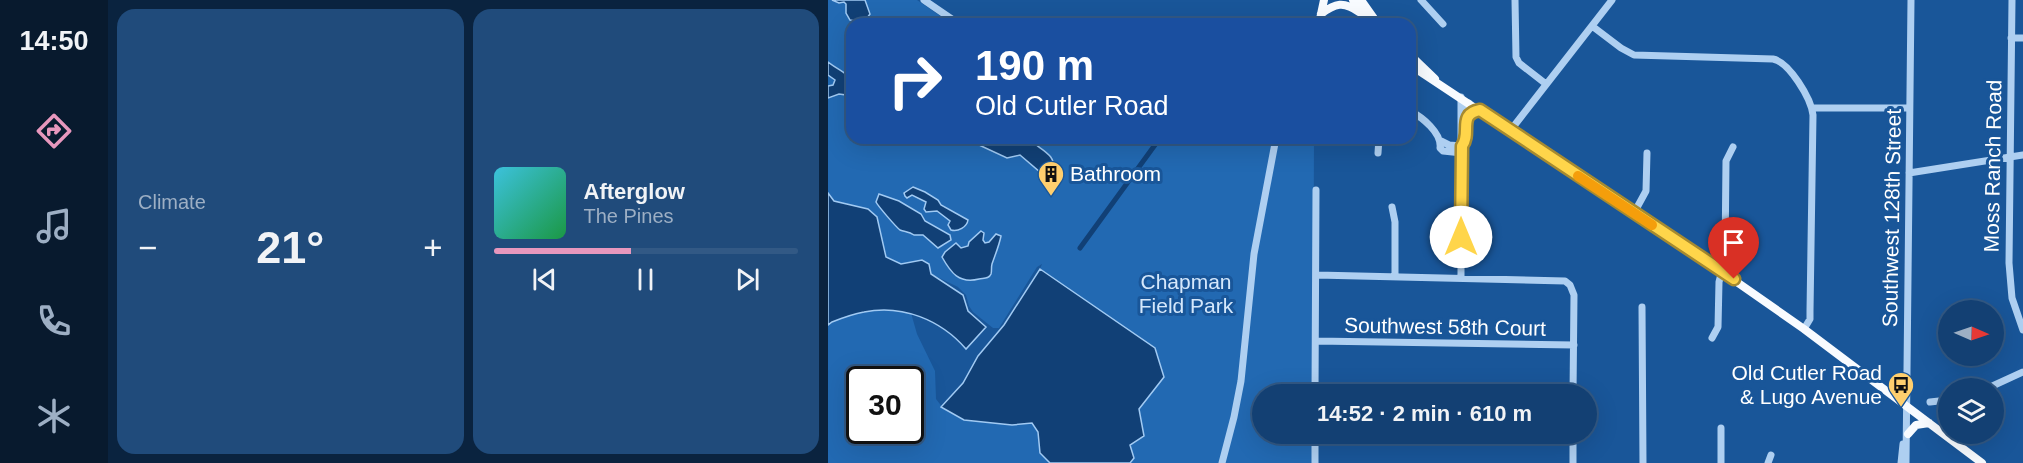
<!DOCTYPE html>
<html lang="en">
<head>
<meta charset="utf-8">
<style>
  body { margin:0; font-family:Arial,sans-serif; background:#204b7b; color:#f1f3f6; height:100vh; display:flex; flex-direction:column; font-size:22px; white-space:nowrap }
  * { box-sizing:border-box; margin:0 }
  p { font-size:20px; color:#9dafc4 }
  .icon { flex:none; width:33px; height:33px; fill:none; stroke:currentColor; stroke-width:2; stroke-linecap:round; stroke-linejoin:round }
  .map { position:relative; flex:1; overflow:hidden }
  .panel { display:flex; flex-direction:column; gap:9px; padding:9px; background:#0a233f; width:720px }
  .panel>* { flex:none }
  .hud { position:absolute; left:18px; top:18px; width:570px; height:126px; border-radius:18px; box-shadow:0 6px 24px #0002,0 0 0 2px #325985; background:#1a4fa0; color:#fff; overflow:hidden }
  .needle { width:39px; rotate:92deg }
  .controls { position:absolute; left:1110px; top:300px; display:grid; gap:12px }
  .controls a { display:grid; place-items:center; width:66px; height:66px; border-radius:50%; background:#134073; box-shadow:0 6px 24px #0002,0 0 0 2px #325985; font-size:30px }
  .speed { position:absolute; left:18px; top:366px; display:flex; gap:12px; font-size:30px; font-weight:700; text-align:center }
  .speed>* { display:grid; place-content:center; width:78px; height:78px; border-radius:50%; background:#134073; box-shadow:0 6px 24px #0002,0 0 0 2px #325985; line-height:1 }
  .speed .limit { border:3px solid #111; border-radius:9px; background:#fff; color:#111 }
  .pin { position:absolute; display:grid; place-items:center; width:51px; height:51px; color:#fff; margin:-62px -26px; border-radius:50% 50% 50% 0; rotate:-45deg; box-shadow:0 0 6px #0007 }
  .pin .icon { rotate:45deg }
  .me { position:absolute; width:66px; margin:-33px; rotate:0deg; stroke-linejoin:round; filter:drop-shadow(0 0 4px #0008) }
  .turn { display:flex; align-items:center; gap:21px; height:126px; padding:0 30px; font-size:27px }
  .turn .icon { width:78px; height:78px; stroke-width:2.5 }
  .turn b { display:block; font-size:42px; line-height:51px }
  .big { font-size:45px; font-weight:700; line-height:1.1 }
  .panel .widget { flex:1; display:flex; flex-direction:column; justify-content:center; gap:9px; min-width:0; padding:0 21px; border-radius:18px; background:#204b7b }
  .song { display:flex; align-items:center; gap:18px }
  .cover { width:72px; height:72px; border-radius:9px; background:linear-gradient(135deg,hsl(190 70% 55%),hsl(140 70% 35%)) }
  .played { height:6px; border-radius:3px; background:linear-gradient(90deg,#e797bd 45%,#325985 45%) }
  .keys { display:flex; justify-content:space-around; direction:ltr }
  .heat { display:flex; justify-content:space-between; align-items:center; font-size:33px; direction:ltr }
  .panel .tiles { flex:1; display:grid; gap:9px; grid-template-columns:repeat(2,1fr) }
  .trip { position:absolute; left:424px; top:384px; width:345px; height:60px; border-radius:30px; background:#134073; box-shadow:0 6px 24px #0002,0 0 0 2px #325985; font-weight:700; line-height:60px; text-align:center }
  main { display:flex; flex:1; min-height:0 }
  .dock { display:flex; flex-direction:column; width:108px; justify-content:space-around; align-items:center; background:#081a2e; color:#9dafc4 }
  .dock .icon { width:42px; height:42px }
  .dock .on { color:#e797bd }
  .dock b { font-size:27px; color:#f1f3f6 }
  .map>svg:first-child { display:block }
  .green { fill:#2269b2; fill-rule:evenodd }
  .water { fill:#114076; stroke:#a1caf3; stroke-width:1.5 }
  .lines { fill:none; stroke-linecap:round; stroke-linejoin:round }
  .canal { stroke:#114076; stroke-width:5 }
  .minor { stroke:#aecff1; stroke-width:7 }
  .major { stroke:#f8fbff; stroke-width:8 }
  .route-casing { stroke:#a68a30; stroke-width:15 }
  .route { stroke:#ffd54a; stroke-width:10 }
  .slow { stroke:#f59e0b; stroke-width:10 }
  .labels { text-anchor:middle; stroke-width:6; stroke-linejoin:round; paint-order:stroke }
  .street-label { font-size:21px; fill:#fff; stroke:#195699 }
  .poi-label { font-size:21px; fill:#fff; stroke:#195699; text-anchor:start }
  .park-label { font-size:21px; fill:#d5e8fc; stroke:#195699 }
</style>
</head>
<body>
<main>
<nav class="dock">
<b>14:50</b>
<svg class="icon on" aria-label="directions" viewBox="0 0 24 24"><path d="M12 3l9 9-9 9-9-9zM9 14v-3h6M13 9l2 2-2 2"/></svg>
<svg class="icon" aria-label="music" viewBox="0 0 24 24"><path d="M9 18V5l10-2v13"/><circle cx="6" cy="18" r="3"/><circle cx="16" cy="16" r="3"/></svg>
<svg class="icon" aria-label="phone" viewBox="0 0 24 24"><path d="M5 4h4l2 5-3 2q2 4 5 5l2-3 5 2v4C11 20 4 13 5 4z"/></svg>
<svg class="icon" aria-label="climate" viewBox="0 0 24 24"><path d="M12 3v18M4 7l16 10M4 17L20 7"/></svg>
</nav>
<section class="panel">
<div class="tiles">
<div class="widget"><p>Climate</p>
<div class="heat"><a>−</a><b class="big">21°</b><a>+</a></div>
</div>
<div class="widget">
<div class="song"><i class="cover"></i><div><b>Afterglow</b><p>The Pines</p></div></div>
<div class="played"></div>
<div class="keys"><svg class="icon" aria-label="previous" viewBox="0 0 24 24"><path d="M18 5L8 12l10 7zM5 5v14"/></svg><svg class="icon" aria-label="pause" viewBox="0 0 24 24"><path d="M8 5v14M16 5v14"/></svg><svg class="icon" aria-label="next" viewBox="0 0 24 24"><path d="M6 5l10 7-10 7zM19 5v14"/></svg></div>
</div>
</div>
</section>
<div class="map">
<svg width="1195" height="463" viewBox="0 0 1195 463">
  <rect width="100%" height="100%" fill="#195699"/>
  <!-- green -->
  <path class="green" d="M0,0H89L124,24H24V138H276L287,141L297,138H486L485,394H435V434H484V463H0V316L81,306L89,334L107,371L108,399L115,408L140,382L218,273L212,269L214,264L209,267L171,328H165L145,312L141,306L138,295L130,287L103,274L94,260L73,264L58,257L49,217L40,209L6,201L0,193ZM32,380H82V430H32Z"/>
  <!-- water -->
  <path class="water" d="M4,0H37L42,14L36,22L22,20L18,13V4L16,2L11,3Z
    M0,62C23,79 24,71 24,102L20,100L18,95L11,94L0,98V86L5,85L7,80L0,75Z
    M136,138H198C205,140 206,144 211,147C221,154 227,158 226,172L230,176L227,178L212,172L192,155L179,158Z
    M85,187L97,192L110,200L113,205L140,220C139,227 130,232 123,230L120,225L122,221L109,211L98,212L96,209L98,202L84,195L79,198L77,196L76,193Z
    M0,193L6,201L40,209L49,217L58,257L73,264L94,260L101,264L103,274L135,295L140,311L158,327L138,349C113,320 74,304 36,312C25,314 14,318 4,322L0,325Z
    M51,194L71,201L93,214L97,221L122,235L123,240L110,248L95,235H86C81,231 77,232 72,230C68,227 50,206 48,202Z
    M153,231L156,233L155,240L157,243L161,242L168,234L173,236C171,246 167,255 164,264C163,267 164,271 163,274C161,279 156,278 151,279C131,284 123,273 114,257L117,252L128,243L133,248L140,246L141,242Z
    M212,269L327,348L336,377L311,409L316,436L302,445L306,458L302,463H222L212,453L210,432L204,423L184,425L136,420L113,407L135,383L150,356L176,325Z"/>
  <g class="lines">
    <!-- canal -->
    <path class="canal" d="M252,248L332,138"/>
    <!-- minor -->
    <path class="minor" d="M96,0L131,24
      M593,0L615,24
      M687,0L688,57L691,63L718,84
      M1184,0L1181,263L1184,298L1195,330
      M489,24L494,11
      M764,26L793,48L806,55L945,59C961,62 983,98 985,115L982,311V319L976,329
      M1183,38H1195
      M633,97V278
      M984,108H1081
      M582,111C594,117 614,133 612,148L615,151L634,153
      M682,131L784,0
      M285,138H289
      M613,141L621,145L634,146
      M634,146L638,141L636,117L641,103
      M550,153L551,138
      M1081,173L1195,155
      M564,207L567,222V277
      M806,213L818,191L819,153
      M489,275L737,281L742,285L746,295L745,394
      M814,307L815,463
      M884,338L890,327L891,282L897,259L898,161L905,147
      M488,341L746,345
      M1160,388L1195,372
      M487,394L488,190
      M1102,402L1120,400
      M394,463L406,417L413,381L426,254L448,138
      M487,463V434
      M745,463V434
      M893,463V428
      M940,463L943,455
      M1073,463L1075,444
      M1078,463L1083,0"/>
    <!-- major -->
    <path class="major" d="M525,0L540,24
      M533,0L550,24
      M493,14C507,3 516,1 531,12
      M493,14L496,0
      M582,55L607,79
      M582,65L893,271L976,329L1154,463
      M1080,434L1088,425L1101,423"/>
  </g>
  <g class="lines">
    <!-- route casing -->
    <g class="route-casing">
      <path id="route" d="M633,237L634,146C644,133 629,114 652,110L906,279"/>
    </g>
    <!-- route -->
    <use href="#route" class="route"/>
    <!-- slow -->
    <path class="slow" d="M750,176L824,225"/>
  </g>
  <!-- icons -->
  <defs>
    <g id="building-pin" transform="scale(1.35)"><path d="M0 17L-7.5 6A9.5 9.5 0 1 1 7.5 6Z" fill="#ffcf6e" stroke="#195699"/><path d="M-4-6H4V6H1V3H-1V6H-4ZM-2.5-4.3h1.7v1.8h-1.7ZM.8-4.3h1.7v1.8H.8ZM-2.5-1h1.7V.8h-1.7ZM.8-1h1.7V.8H.8Z" fill="#111"/></g>
    <g id="bus-pin" transform="scale(1.35)"><path d="M0 17L-7.5 6A9.5 9.5 0 1 1 7.5 6Z" fill="#ffcf6e" stroke="#195699"/><path d="M-5-6H5V4H4V6H2V4H-2V6H-4V4H-5ZM-3.5-4V0h7V-4ZM-3.5 1.2v1.5H-2V1.2ZM2 1.2v1.5H3.5V1.2Z" fill="#111"/></g>
  </defs>
  <g fill-rule="evenodd">
    <use href="#building-pin" x="223" y="174"/>
    <use href="#bus-pin" x="1073" y="385"/>
  </g>
  <g class="labels">
    <!-- street labels -->
    <g class="street-label">
      <text transform="translate(1165 166) rotate(-89)" y="7">Moss Ranch Road</text>
      <text transform="translate(1064 218) rotate(-89)" y="7">Southwest 128th Street</text>
      <text transform="translate(617 327) rotate(1)" y="7">Southwest 58th Court</text>
    </g>
    <!-- poi labels -->
    <g class="poi-label">
      <text x="242" y="181">Bathroom</text>
      <text x="1054" y="380" text-anchor="end">Old Cutler Road<tspan x="1054" dy="24">&amp; Lugo Avenue</tspan></text>
    </g>
    <!-- park labels -->
    <g class="park-label">
      <text x="358" y="289">Chapman<tspan x="358" dy="24">Field Park</tspan></text>
    </g>
  </g>
</svg>
<div class="controls">
<a><svg class="needle" viewBox="-14 -14 28 28"><path d="M0-13l5 13h-10z" fill="#e53935"/><path d="M0 13l5-13h-10z" fill="#9dafc4"/></svg></a>
<a><svg class="icon" aria-label="layers" viewBox="0 0 24 24"><path d="M12 4l9 5-9 5-9-5zM3 14l9 5 9-5"/></svg></a>
</div>
<div class="speed"><div class="limit">30</div></div>
<div class="pin" style="left:906px;top:279px;background:#d93025"><svg class="icon" aria-label="arrive" viewBox="0 0 24 24"><path d="M6 21V4h12l-3 4 3 4H6"/></svg></div>
<svg class="me" style="left:633px;top:237px" viewBox="-20 -20 40 40"><circle r="19" fill="#fff"/><path d="M0-13L10 11 0 6-10 11z" fill="#ffd54a"/></svg>
<div class="trip">14:52 · 2 min · 610 m</div>
<div class="hud">
<div class="turn"><svg class="icon" aria-label="right" viewBox="0 0 24 24"><path d="M7 20v-9h11M14 6l5 5-5 5"/></svg><div><b>190 m</b>Old Cutler Road</div></div>
</div>
</div>
</main>
</body>
</html>
